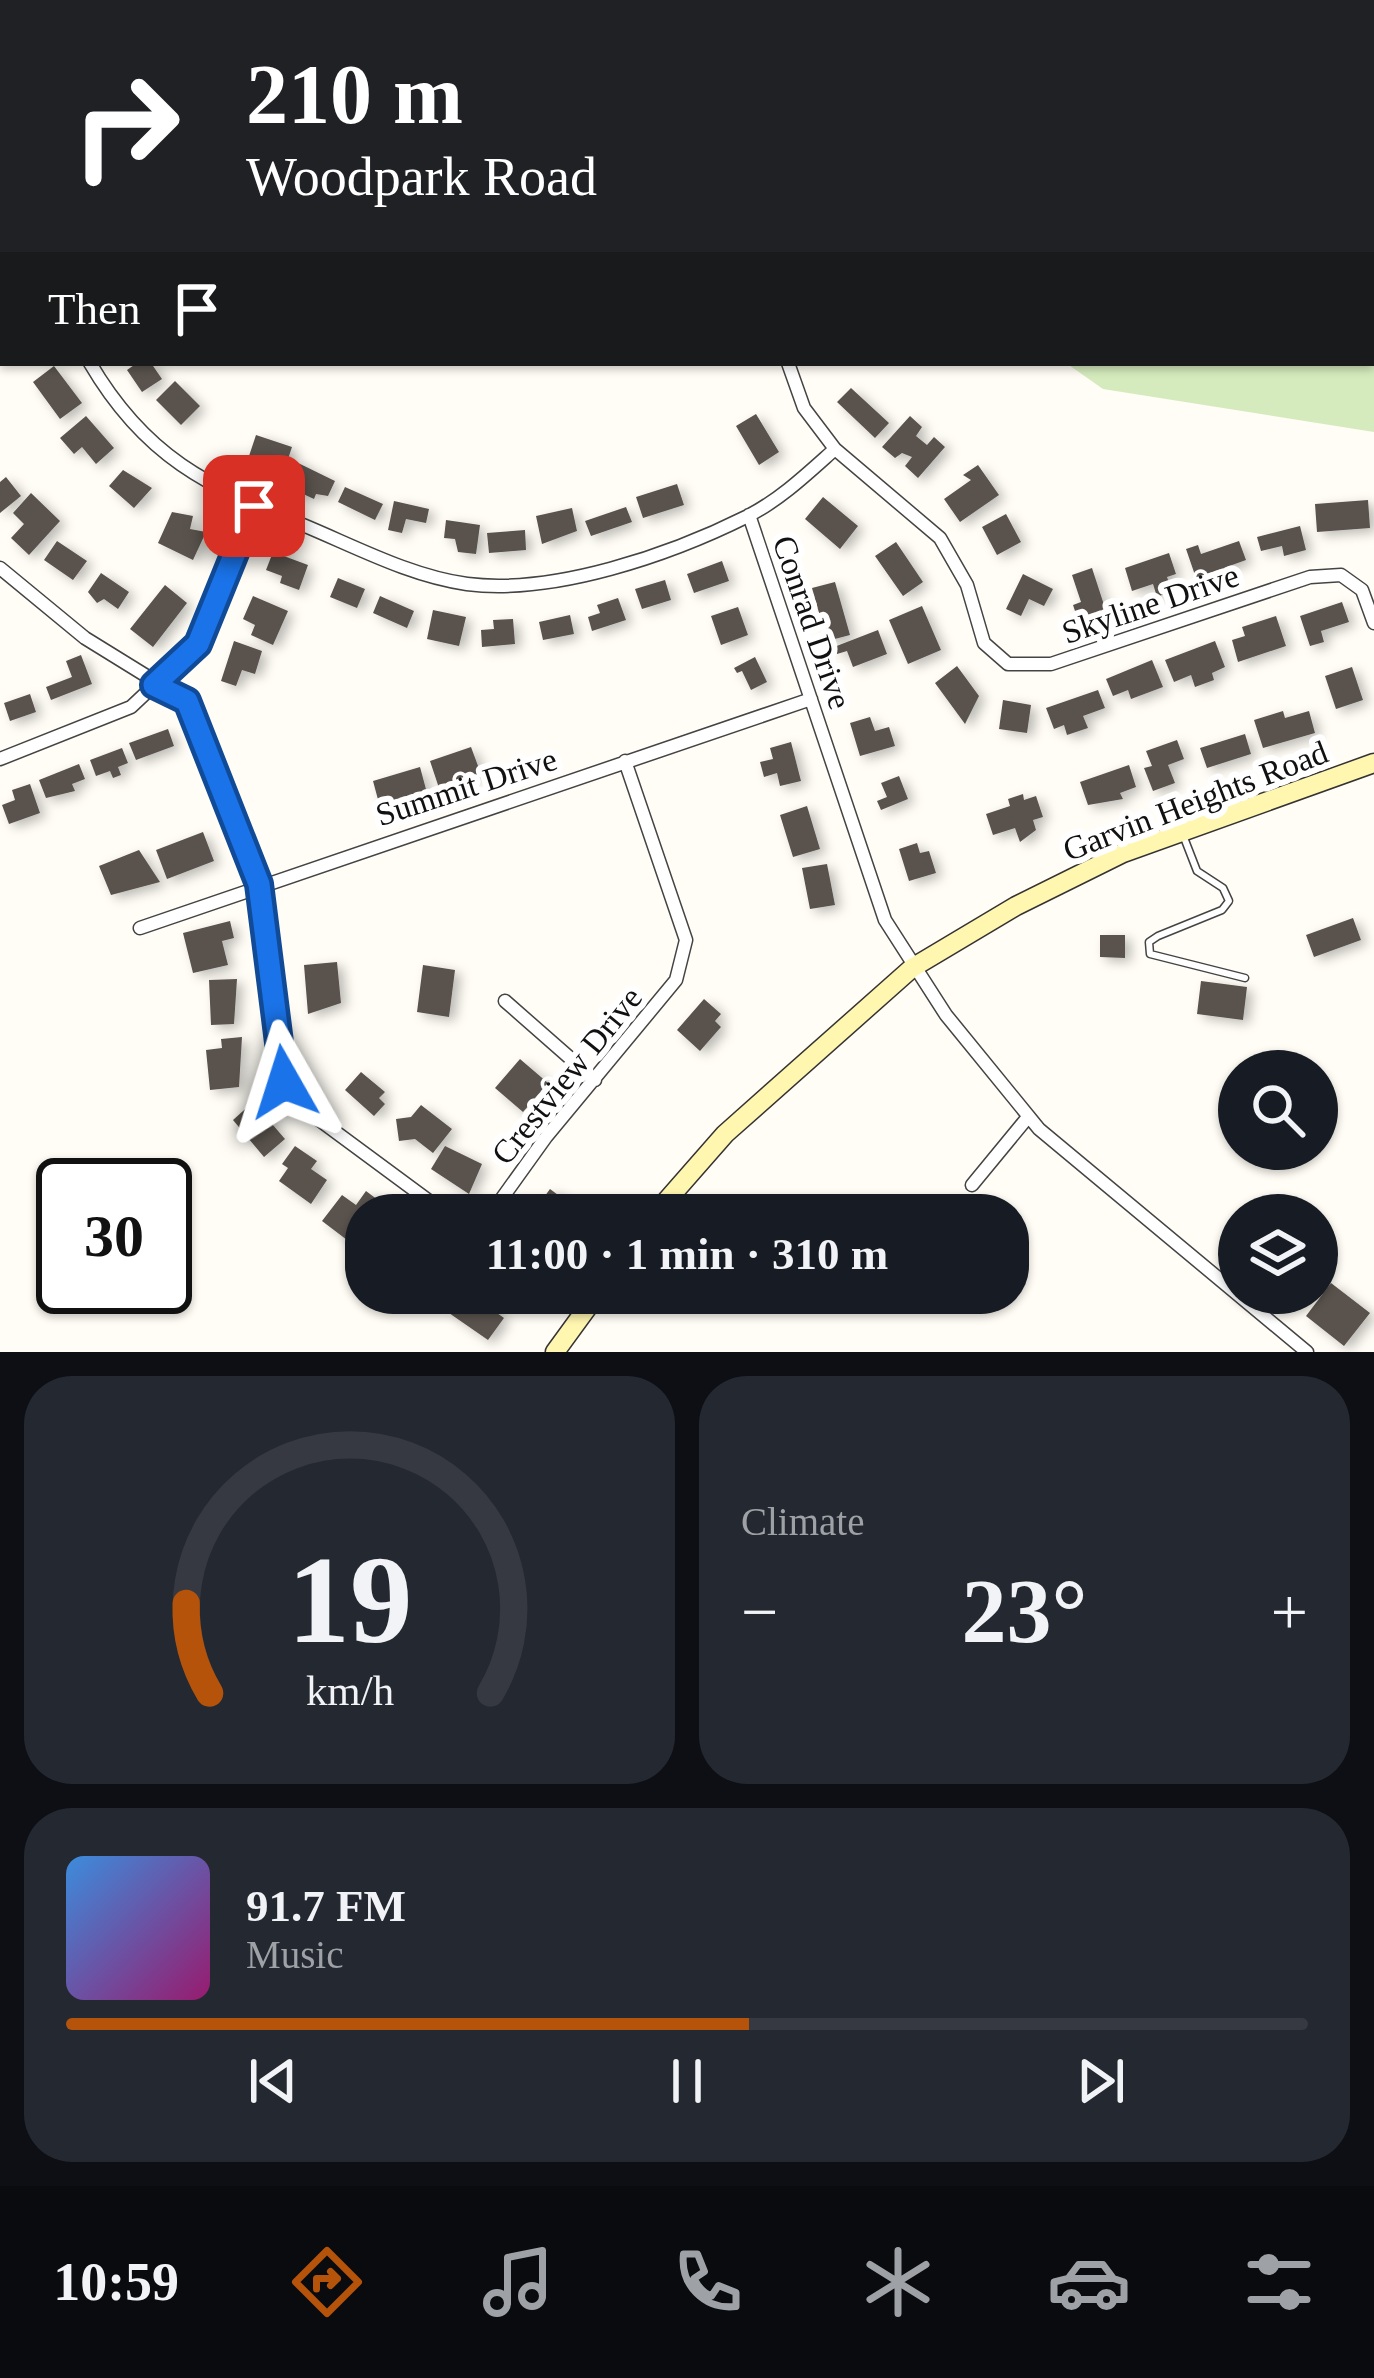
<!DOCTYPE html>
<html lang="en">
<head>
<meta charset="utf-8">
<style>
  body { margin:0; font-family:"Times New Roman",serif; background:#242831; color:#f1f3f6; height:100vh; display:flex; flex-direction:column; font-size:45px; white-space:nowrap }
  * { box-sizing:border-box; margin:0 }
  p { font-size:39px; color:#9ea1a6 }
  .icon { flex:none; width:66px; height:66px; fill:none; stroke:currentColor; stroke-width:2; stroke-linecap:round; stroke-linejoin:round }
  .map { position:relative; height:1352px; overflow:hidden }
  .sheet { display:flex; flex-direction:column; gap:24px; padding:24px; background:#0d0f14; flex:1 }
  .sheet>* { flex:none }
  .hud { position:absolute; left:0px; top:0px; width:1374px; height:366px; box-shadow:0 3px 9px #0004; background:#202124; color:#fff; overflow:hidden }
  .controls { position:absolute; left:1218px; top:1050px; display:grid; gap:24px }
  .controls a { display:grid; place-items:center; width:120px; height:120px; border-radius:50%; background:#171b24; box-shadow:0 3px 9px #0004; font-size:60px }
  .speed { position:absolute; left:36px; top:1158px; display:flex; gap:24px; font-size:60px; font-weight:700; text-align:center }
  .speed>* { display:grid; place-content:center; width:156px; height:156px; border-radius:50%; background:#171b24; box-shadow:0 3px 9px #0004; line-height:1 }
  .speed .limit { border:6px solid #111; border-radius:18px; background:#fff; color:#111 }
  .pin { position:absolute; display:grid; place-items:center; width:102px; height:102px; color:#fff; margin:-51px; border-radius:24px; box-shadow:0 6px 18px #0006 }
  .me { position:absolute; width:132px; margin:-66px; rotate:354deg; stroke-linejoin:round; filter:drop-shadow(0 0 9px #0008) }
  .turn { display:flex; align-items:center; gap:42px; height:252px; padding:0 48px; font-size:54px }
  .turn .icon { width:156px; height:156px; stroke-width:2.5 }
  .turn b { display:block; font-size:84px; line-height:102px }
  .then { display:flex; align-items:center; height:114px; padding:0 48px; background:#0003; gap:24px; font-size:45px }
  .big { font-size:90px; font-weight:700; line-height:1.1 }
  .sheet .card { flex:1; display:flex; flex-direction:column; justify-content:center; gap:18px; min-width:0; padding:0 42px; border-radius:48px; background:#242831 }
  .sheet .dial { align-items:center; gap:0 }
  .dial svg { height:312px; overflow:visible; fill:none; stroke:#363941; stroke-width:7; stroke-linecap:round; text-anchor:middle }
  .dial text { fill:#f1f3f6; stroke:none }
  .song { display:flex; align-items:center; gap:36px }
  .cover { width:144px; height:144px; border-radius:18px; background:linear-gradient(135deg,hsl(210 70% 55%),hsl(320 70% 35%)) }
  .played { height:12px; border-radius:6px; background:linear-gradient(90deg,#b45309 55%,#363941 55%) }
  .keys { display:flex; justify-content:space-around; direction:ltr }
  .heat { display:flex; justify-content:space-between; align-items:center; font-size:66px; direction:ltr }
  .sheet .tiles { flex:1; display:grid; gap:24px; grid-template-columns:1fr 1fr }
  .card:last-child { grid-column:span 2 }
  .trip { position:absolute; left:345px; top:1194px; width:684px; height:120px; border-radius:48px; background:#171b24; box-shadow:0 3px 9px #0004; font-weight:700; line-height:120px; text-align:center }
  .tab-bar { display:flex; height:192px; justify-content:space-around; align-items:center; background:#090b0e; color:#9ea1a6 }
  .tab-bar .icon { width:84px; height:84px }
  .tab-bar .current { color:#b45309 }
  .tab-bar b { font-size:54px; color:#f1f3f6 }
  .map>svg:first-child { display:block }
  .green { fill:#d5ebbd }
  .building { fill:#5a524d; filter:url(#shadow) }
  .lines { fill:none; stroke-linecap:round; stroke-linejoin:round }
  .service-casing { stroke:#444; stroke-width:9 }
  .minor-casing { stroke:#444; stroke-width:15 }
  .secondary-casing { stroke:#333; stroke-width:21 }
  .path { stroke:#333; stroke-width:3; stroke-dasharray:12 6; stroke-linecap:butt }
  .service { stroke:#fff; stroke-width:6 }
  .minor { stroke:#fff; stroke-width:12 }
  .secondary { stroke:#fff6b0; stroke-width:18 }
  .route-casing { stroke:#114b97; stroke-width:30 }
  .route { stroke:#1a73e8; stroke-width:21 }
  .labels { text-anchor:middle; stroke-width:12; stroke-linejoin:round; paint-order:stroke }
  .street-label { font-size:33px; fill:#111; stroke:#fff }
</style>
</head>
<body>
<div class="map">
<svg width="1374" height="1352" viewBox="0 0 1374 1352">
  <defs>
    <filter id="shadow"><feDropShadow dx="6" dy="4" stdDeviation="6" flood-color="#0004"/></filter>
  </defs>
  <rect width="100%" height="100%" fill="#fffdf5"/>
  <!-- green -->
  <path class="green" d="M1057,0H1374V432L1103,389L1066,363H1371V3Z"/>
  <!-- building -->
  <path class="building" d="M137,363H151L162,379L142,392L127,370Z
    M54,366L82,403L60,419L33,382Z
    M175,381L200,406L181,425L156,400Z
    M851,388L889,423L875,438L837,402Z
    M756,414L779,452L759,465L736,426Z
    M86,416L114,448L96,464L82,447L74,454L60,438Z
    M910,416L922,427L916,436L927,445L934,437L945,447L918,478L905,466L912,457L902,453L895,458L882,447Z
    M256,435L292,447L280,483L259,476L264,461L249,456Z
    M294,461L335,481L328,496L316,494L314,499L286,486Z
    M978,465L999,495L960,522L944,499L971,480L963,475Z
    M123,470L152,488L134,508L109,486Z
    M6,477L21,496L0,513V482Z
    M677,484L684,505L643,518L636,497Z
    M345,487L383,504L375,520L338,502Z
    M31,493L60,521L29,555L11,538L24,524L13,513Z
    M823,497L858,526L840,549L805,519Z
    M1368,500L1370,528L1317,532L1315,504Z
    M394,501L429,509L426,523L406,519L402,533L388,530Z
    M626,507L632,522L591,536L585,521Z
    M572,508L577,531L542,544L536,516Z
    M172,512L193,516L190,529L206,532L193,560L158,543Z
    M1006,514L1021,542L997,555L982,527Z
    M446,520L480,525L476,554L458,552L455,539L444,538Z
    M1300,526L1306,550L1284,556L1282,546L1261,551L1257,537Z
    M525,530L526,550L489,553L487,533Z
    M57,541L87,561L73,580L44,560Z
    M1239,541L1246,560L1196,578L1186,549L1198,545L1201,554Z
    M896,542L923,582L903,596L875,556Z
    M273,552L308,565L299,590L280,583L282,576L266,570Z
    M1169,553L1176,574L1167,577L1172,591L1157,597L1153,584L1132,591L1125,568Z
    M722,561L729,581L694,593L687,574Z
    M1092,568L1106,611L1078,620L1073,605L1081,602L1072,575Z
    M101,573L129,592L118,609L104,599L97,603L88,592Z
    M1023,574L1053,589L1044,606L1029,599L1021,616L1006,609Z
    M338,578L365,589L357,608L330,597Z
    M665,580L671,600L642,609L635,589Z
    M835,582L850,635L827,641L812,588Z
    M165,585L187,603L153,647L130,629Z
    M253,596L288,611L273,645L251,635L255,625L243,619Z
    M380,596L414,611L407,628L373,613Z
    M618,598L626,620L592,631L588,617L600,613L597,605Z
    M1342,602L1349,622L1321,631L1324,642L1310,646L1300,616Z
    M922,606L941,650L908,664L889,620Z
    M738,607L748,635L721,645L711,616Z
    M433,610L466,617L459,646L427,639Z
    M570,615L574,634L543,640L539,622Z
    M1276,616L1286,646L1238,662L1232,640L1245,636L1242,627Z
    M513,619L515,644L482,647L481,630L494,629L493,620Z
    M878,630L887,654L853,667L847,651L837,654L834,647Z
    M234,641L262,651L255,674L242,670L236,686L221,681Z
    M1215,641L1225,667L1212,673L1214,680L1195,687L1191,675L1174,682L1165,660Z
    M81,655L92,684L51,700L46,687L72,677L66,661Z
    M755,657L767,682L751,690L742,671L737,673L734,668Z
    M1152,660L1163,687L1131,699L1128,690L1113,696L1106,679Z
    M957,666L979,696L965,724L935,683Z
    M1352,667L1363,700L1336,709L1325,676Z
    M1098,690L1105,708L1083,716L1088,728L1067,735L1064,725L1054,729L1046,708Z
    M30,694L36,712L10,721L4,703Z
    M1003,700L1031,705L1027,733L999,729Z
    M1283,711L1285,718L1309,711L1315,733L1263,748L1254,720Z
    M870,717L875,731L889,727L895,746L860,756L850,723Z
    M168,729L174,746L136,760L129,743Z
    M1245,734L1251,754L1207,768L1200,748Z
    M1177,740L1184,759L1168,765L1175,783L1153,791L1144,768L1152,766L1146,751Z
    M791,742L801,781L780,786L777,773L764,777L760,762L773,759L770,748Z
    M471,747L481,774L439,788L430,761Z
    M122,748L128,763L118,767L121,775L113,778L110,771L96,776L90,760Z
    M79,764L85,779L72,784L75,791L46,798L39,780Z
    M1129,765L1136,787L1120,793L1123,799L1088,805L1080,782Z
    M420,767L427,793L380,807L373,781Z
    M899,776L908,799L881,810L877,801L887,797L881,783Z
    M30,784L40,813L9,824L2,805L15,800L12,790Z
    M1023,794L1024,800L1036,796L1043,817L1033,820L1036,830L1020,842L1015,828L993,835L986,814L1010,806L1008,799Z
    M807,806L820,849L793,857L780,815Z
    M203,832L214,861L167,879L156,850Z
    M917,843L920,853L929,851L936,873L909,881L899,849Z
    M139,850L160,882L111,895L99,866Z
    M827,864L835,905L810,909L802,868Z
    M1353,918L1361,940L1314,957L1306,935Z
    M230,921L234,938L222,941L228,965L193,973L183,933Z
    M1100,935H1125V958L1100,957Z
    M337,962L341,1003L308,1014L304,965Z
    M423,965L455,970L449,1017L417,1012Z
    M237,979L234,1024L211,1025L209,980Z
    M1201,981L1247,987L1243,1020L1197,1014Z
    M704,999L721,1014L715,1021L721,1027L700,1051L677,1030Z
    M242,1037L239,1087L210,1090L206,1050L222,1048L221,1039Z
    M520,1059L548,1083L523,1112L495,1088Z
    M361,1072L385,1092L379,1098L385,1104L374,1116L345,1090Z
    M253,1102L285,1139L264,1157L233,1120Z
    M421,1105L452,1129L433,1153L415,1139L399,1141L396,1119L411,1117Z
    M295,1146L317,1161L311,1169L327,1180L311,1204L279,1181L288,1168L282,1164Z
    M445,1146L482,1164L469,1194L431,1169Z
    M550,1189L577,1209L572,1215H531Z
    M366,1191L386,1206L379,1215H366V1232L355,1246L322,1221L342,1195L356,1205Z
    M1331,1283L1370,1313L1344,1346L1306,1316Z
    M463,1293L474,1298L478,1293L499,1297L490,1308L504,1318L488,1340L449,1313Z"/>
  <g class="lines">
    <!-- service casing -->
    <g class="service-casing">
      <path id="service" d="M1183,835L1197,871L1223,888L1229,901L1222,910L1158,936L1149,942L1150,954L1245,978"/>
    </g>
    <!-- minor casing -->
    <g class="minor-casing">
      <path id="minor" d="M893,3L895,0
        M0,132L3,141
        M90,363C145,457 207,486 303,525C356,547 410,576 467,584C554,595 670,555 748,516C781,499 808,473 835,449
        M788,363L804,408L835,449L940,538L967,585L984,643L1008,664H1051L1310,577L1341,575L1362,590L1374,623
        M749,515L885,920L946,1015L1039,1129L1307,1352
        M0,568L85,638L187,701L259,884L284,1082L314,1116L448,1215
        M0,759L131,707L198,644L254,505
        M140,928L811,699
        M505,1001L595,1080
        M972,1185L1028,1117
        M490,1215L546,1137L676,980L686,940L625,761
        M554,1293L583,1314"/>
    </g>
    <!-- secondary casing -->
    <g class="secondary-casing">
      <path id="secondary" d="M654,1215L725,1134L912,968L1016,906L1123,853L1374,763
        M555,1352L598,1293"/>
    </g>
    <!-- path -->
    <path class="path" d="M278,0L279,3
      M330,3L332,0
      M496,3V0
      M556,3L557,0
      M622,3L623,0
      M1154,3L1155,0
      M1347,3L1348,0
      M1371,64L1374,63
      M1371,259L1374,258"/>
    <!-- service -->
    <use href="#service" class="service"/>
    <!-- minor -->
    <use href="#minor" class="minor"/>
    <!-- secondary -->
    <use href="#secondary" class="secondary"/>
  </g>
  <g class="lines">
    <!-- route casing -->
    <g class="route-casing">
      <path id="route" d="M254,506L198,644L154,685L187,701L259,884L284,1082"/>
    </g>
    <!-- route -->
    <use href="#route" class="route"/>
  </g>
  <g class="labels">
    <!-- street labels -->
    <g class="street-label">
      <text transform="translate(1150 603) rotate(-19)" y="12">Skyline Drive</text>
      <text transform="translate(813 622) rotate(71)" y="12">Conrad Drive</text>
      <text transform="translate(466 786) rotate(-18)" y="12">Summit Drive</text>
      <text transform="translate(1195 800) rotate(-21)" y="12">Garvin Heights Road</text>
      <text transform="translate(566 1075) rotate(-51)" y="12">Crestview Drive</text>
    </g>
  </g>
</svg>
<div class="controls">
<a><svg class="icon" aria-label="search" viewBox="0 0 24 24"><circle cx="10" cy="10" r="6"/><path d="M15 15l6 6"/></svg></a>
<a><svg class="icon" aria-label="layers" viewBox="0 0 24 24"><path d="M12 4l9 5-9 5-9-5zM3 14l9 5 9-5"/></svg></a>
</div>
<div class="speed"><div class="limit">30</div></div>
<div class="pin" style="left:254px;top:506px;background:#d93025"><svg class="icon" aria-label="arrive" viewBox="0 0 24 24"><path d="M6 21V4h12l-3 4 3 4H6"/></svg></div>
<svg class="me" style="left:284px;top:1082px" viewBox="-20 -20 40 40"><path d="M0-17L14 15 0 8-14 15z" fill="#1a73e8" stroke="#fff" stroke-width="4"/></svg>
<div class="trip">11:00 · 1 min · 310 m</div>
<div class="hud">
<div class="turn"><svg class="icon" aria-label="right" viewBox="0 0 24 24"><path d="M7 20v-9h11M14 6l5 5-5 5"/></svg><div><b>210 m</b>Woodpark Road</div></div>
<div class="then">Then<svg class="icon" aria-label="arrive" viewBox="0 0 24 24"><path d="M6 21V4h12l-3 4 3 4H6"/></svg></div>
</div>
</div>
<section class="sheet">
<div class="tiles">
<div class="card dial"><svg viewBox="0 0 100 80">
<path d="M14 69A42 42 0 1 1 86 69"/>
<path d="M14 69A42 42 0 0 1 8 46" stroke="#b45309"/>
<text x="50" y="56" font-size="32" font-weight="700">19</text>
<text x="50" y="72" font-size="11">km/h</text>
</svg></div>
<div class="card"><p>Climate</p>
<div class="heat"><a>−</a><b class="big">23°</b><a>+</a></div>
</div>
<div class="card">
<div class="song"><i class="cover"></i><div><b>91.7 FM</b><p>Music</p></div></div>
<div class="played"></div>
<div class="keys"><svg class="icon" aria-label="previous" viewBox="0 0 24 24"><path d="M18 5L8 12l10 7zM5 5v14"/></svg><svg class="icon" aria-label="pause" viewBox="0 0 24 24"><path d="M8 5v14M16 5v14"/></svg><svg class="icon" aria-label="next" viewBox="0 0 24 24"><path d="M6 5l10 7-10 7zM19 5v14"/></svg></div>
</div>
</div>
</section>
<nav class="tab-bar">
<b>10:59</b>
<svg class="icon current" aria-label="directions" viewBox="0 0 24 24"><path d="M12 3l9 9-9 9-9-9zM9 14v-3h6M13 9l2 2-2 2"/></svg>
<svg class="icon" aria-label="music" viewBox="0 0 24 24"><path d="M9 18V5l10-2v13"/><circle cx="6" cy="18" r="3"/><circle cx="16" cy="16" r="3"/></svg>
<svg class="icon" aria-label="phone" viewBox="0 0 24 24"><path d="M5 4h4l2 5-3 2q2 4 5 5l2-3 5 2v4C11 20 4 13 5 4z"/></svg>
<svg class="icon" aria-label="climate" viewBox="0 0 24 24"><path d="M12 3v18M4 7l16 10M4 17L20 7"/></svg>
<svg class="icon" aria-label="car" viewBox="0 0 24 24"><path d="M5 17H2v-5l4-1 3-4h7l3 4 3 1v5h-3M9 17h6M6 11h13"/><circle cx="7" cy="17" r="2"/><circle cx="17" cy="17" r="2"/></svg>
<svg class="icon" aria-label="filters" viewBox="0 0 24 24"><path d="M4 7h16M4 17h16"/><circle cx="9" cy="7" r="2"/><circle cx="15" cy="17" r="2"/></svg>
</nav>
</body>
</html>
